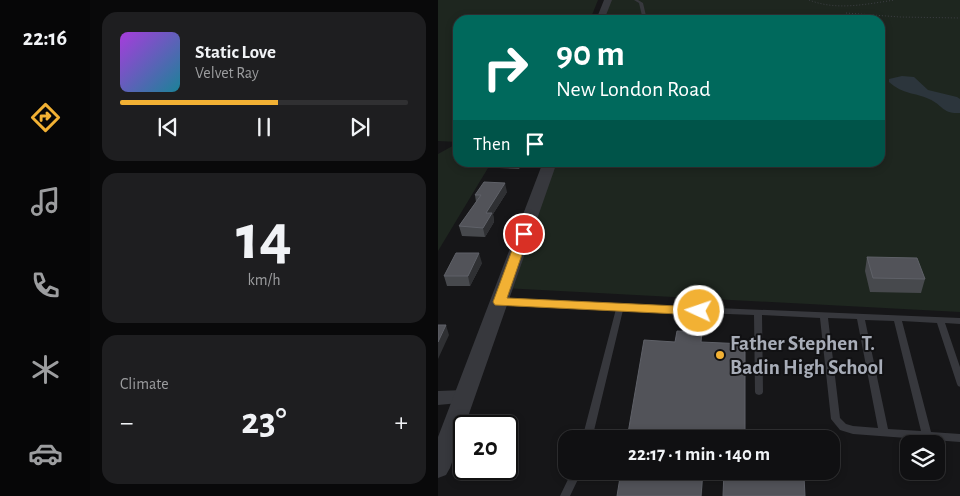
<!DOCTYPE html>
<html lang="en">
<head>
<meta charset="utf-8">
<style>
  body { margin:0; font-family:"Alegreya Sans",sans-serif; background:#1e1e20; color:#f1f3f6; height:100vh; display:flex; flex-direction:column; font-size:19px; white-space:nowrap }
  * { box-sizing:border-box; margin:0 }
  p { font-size:16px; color:#9c9d9f }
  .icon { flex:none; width:28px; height:28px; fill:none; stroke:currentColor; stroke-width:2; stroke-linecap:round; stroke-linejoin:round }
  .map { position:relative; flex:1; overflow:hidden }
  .panel { display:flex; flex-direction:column; gap:12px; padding:12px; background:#09090a; width:348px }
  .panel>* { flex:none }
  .hud { position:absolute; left:15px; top:15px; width:432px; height:152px; border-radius:15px; box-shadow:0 2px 8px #0003,0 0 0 1px #303032; background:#00695c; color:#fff; overflow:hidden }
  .buttons { position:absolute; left:462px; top:435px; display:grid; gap:10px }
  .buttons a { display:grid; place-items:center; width:45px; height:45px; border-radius:10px; background:#101012; box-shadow:0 2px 8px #0003,0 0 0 1px #303032; font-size:25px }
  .speed { position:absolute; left:15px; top:415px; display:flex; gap:10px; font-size:25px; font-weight:700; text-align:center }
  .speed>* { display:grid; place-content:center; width:65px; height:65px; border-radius:50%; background:#101012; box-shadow:0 2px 8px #0003,0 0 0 1px #303032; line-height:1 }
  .speed .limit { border:2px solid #111; border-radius:8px; background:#fff; color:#111 }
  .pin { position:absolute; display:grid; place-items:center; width:42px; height:42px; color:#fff; margin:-21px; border:2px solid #fff; border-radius:50%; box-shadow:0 1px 5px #0007 }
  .me { position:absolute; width:55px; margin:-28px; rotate:273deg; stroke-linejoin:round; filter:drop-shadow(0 0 4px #0008) }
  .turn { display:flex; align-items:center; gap:18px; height:105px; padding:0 20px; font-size:22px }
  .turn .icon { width:65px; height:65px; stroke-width:2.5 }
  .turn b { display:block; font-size:35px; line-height:42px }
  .then { display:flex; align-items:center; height:48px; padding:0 20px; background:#0003; gap:10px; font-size:19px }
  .big { font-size:38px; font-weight:700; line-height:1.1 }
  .panel .card { flex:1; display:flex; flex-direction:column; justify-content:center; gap:8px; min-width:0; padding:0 18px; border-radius:15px; background:#1e1e20 }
  .panel .dial { align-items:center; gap:0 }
  .dial b { font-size:65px; line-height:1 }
  .song { display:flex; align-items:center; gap:15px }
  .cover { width:60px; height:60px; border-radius:8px; background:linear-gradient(135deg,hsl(280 70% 55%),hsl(190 70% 35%)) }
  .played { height:5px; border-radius:2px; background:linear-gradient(90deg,#f2b134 55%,#303032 55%) }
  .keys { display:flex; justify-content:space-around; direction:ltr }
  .heat { display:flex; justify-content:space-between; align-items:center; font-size:28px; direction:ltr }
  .trip { position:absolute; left:120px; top:430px; width:282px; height:50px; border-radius:15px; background:#101012; box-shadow:0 2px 8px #0003,0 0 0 1px #303032; font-weight:700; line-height:50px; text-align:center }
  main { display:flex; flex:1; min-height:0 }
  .tabs { display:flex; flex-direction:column; width:90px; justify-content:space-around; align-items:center; background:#060607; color:#9c9d9f }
  .tabs .icon { width:35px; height:35px }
  .tabs .selected { color:#f2b134 }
  .tabs b { font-size:22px; color:#f1f3f6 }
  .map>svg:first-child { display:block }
  .green { fill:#1e261f }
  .water { fill:#2c353c }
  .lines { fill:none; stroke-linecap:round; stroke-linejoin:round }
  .path { stroke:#3d3f44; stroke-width:1; stroke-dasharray:1 2; stroke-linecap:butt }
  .service { fill:#37383d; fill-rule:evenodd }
  .minor { fill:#37383d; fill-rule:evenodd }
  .tertiary { fill:#37383d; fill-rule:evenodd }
  .wall { fill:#47494d }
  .shaded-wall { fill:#2f3033 }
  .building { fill:#525359; stroke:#5f6168 }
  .route { fill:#f2b134; stroke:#9d7322 }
  .poi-dot { fill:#f2b134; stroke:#111113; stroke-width:2 }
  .labels { text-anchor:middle; stroke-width:4; stroke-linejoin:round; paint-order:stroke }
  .near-poi-label { font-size:21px; font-weight:bold; fill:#a8adb8; stroke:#111113; text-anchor:start }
</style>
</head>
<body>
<main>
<nav class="tabs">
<b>22:16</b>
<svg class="icon selected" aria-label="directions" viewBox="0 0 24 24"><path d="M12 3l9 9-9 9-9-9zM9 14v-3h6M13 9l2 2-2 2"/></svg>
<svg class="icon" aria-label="music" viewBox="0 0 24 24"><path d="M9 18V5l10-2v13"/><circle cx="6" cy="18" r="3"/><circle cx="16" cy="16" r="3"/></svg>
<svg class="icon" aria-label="phone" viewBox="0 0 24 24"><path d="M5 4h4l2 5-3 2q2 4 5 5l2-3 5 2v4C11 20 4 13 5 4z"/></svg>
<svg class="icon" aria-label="climate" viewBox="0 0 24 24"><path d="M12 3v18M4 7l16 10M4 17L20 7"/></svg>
<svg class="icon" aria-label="car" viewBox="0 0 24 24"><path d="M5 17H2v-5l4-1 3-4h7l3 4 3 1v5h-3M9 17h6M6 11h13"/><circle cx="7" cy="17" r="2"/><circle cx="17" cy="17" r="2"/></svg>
</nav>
<section class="panel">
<div class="card">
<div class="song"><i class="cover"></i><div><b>Static Love</b><p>Velvet Ray</p></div></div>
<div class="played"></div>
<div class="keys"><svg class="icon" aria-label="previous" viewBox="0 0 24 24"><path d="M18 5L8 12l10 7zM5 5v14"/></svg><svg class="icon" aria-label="pause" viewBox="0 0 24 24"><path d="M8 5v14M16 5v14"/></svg><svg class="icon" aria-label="next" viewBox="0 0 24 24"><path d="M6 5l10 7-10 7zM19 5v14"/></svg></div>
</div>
<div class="card dial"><b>14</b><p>km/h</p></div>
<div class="card"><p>Climate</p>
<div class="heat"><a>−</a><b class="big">23°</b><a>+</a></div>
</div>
</section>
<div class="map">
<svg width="523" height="496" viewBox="0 0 523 496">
  <rect width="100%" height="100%" fill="#161618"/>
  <!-- green -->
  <path class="green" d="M0,0H160L152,20H20V142L0,141Z
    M170,0H522V312L67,288L112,163L442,162V20H162Z
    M20,143V162L53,163L0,251V154Z"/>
  <!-- water -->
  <path class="water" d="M464,76L476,77L490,90L519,97L522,99V113C504,114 505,105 491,99C476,92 466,95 451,82V79Z"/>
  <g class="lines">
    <!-- path -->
    <path class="path" d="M371,0C399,11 428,4 457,0
      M408,13L462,17L523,18"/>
    <!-- service -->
    <path class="service" d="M196,0H200L205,3L209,20H205L201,3Z
      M61,299L523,318V324L507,323L523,370V387L520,386L519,384L499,323L464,321L493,432L523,434V442L415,434L402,430L393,419L382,318L324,315L325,392L324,394L321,395L318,394L317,392L316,315L185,310L154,439H144L178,309L58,304L57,302L58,300ZM390,318L419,319L440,428L415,426L408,424L402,418ZM427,320L456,321L483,431L450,429Z
      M134,471H144L132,496H122Z"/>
    <!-- minor -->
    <path class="minor" d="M26,390L32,392L35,397L32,402L0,405V391Z"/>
    <!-- tertiary -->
    <path class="tertiary" d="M166,0H174L166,20H158Z
      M105,162H119L12,468L8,475L0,478V437Z"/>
  </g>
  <!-- wall -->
  <path class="wall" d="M60,162H85L81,169L61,168Z
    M69,192L55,214L56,222L47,237L24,236L21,226L38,202L37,195Z
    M429,257L487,279L483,293L432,292L427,271Z
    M44,263L32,286H9L6,276Z
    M264,342L307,434V439H189Z"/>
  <!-- shaded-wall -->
  <path class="shaded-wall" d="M80,162H85L81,169Z
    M67,183L69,192L55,214L56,222L47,237L45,228L48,213Z
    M41,253L44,263L32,286L30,276Z
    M8,325L11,335L0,359V342Z
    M265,471L264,496H263Z"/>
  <!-- building -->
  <path class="building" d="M46,182L67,183L48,213H54L45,228L21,226L43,195H37Z
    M18,253H41L30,276H6Z
    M429,257L479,258L487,279L435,278Z
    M0,325H8L0,342Z
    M239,331L264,332L263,342L307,344V434L267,432V439H189L206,340L237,342Z
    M183,471H265L263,496H179Z
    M286,471H300L366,476L367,496H285Z"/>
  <!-- route -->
  <path class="route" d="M86,231L91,234L69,298L261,307L267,311L261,315L57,305L55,302L80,234Z"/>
  <!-- markers -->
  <circle class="poi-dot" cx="282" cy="355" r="5"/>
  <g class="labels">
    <!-- near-poi labels -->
    <g class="near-poi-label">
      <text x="292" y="350">Father Stephen T.<tspan x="292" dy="24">Badin High School</tspan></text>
    </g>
  </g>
</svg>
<div class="buttons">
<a><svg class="icon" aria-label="layers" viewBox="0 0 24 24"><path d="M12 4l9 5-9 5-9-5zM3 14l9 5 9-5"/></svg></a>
</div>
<div class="speed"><div class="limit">20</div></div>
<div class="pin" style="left:86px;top:234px;background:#d93025"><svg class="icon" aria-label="arrive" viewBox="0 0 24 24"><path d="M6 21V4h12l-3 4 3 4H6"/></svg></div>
<svg class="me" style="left:261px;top:311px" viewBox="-20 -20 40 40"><circle r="17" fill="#f2b134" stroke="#fff" stroke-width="3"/><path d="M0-11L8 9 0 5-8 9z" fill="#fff"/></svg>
<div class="trip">22:17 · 1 min · 140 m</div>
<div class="hud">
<div class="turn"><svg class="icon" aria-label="right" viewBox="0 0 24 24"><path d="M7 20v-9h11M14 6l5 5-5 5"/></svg><div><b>90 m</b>New London Road</div></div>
<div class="then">Then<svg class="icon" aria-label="arrive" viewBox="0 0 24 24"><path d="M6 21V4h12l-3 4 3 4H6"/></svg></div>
</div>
</div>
</main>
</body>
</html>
